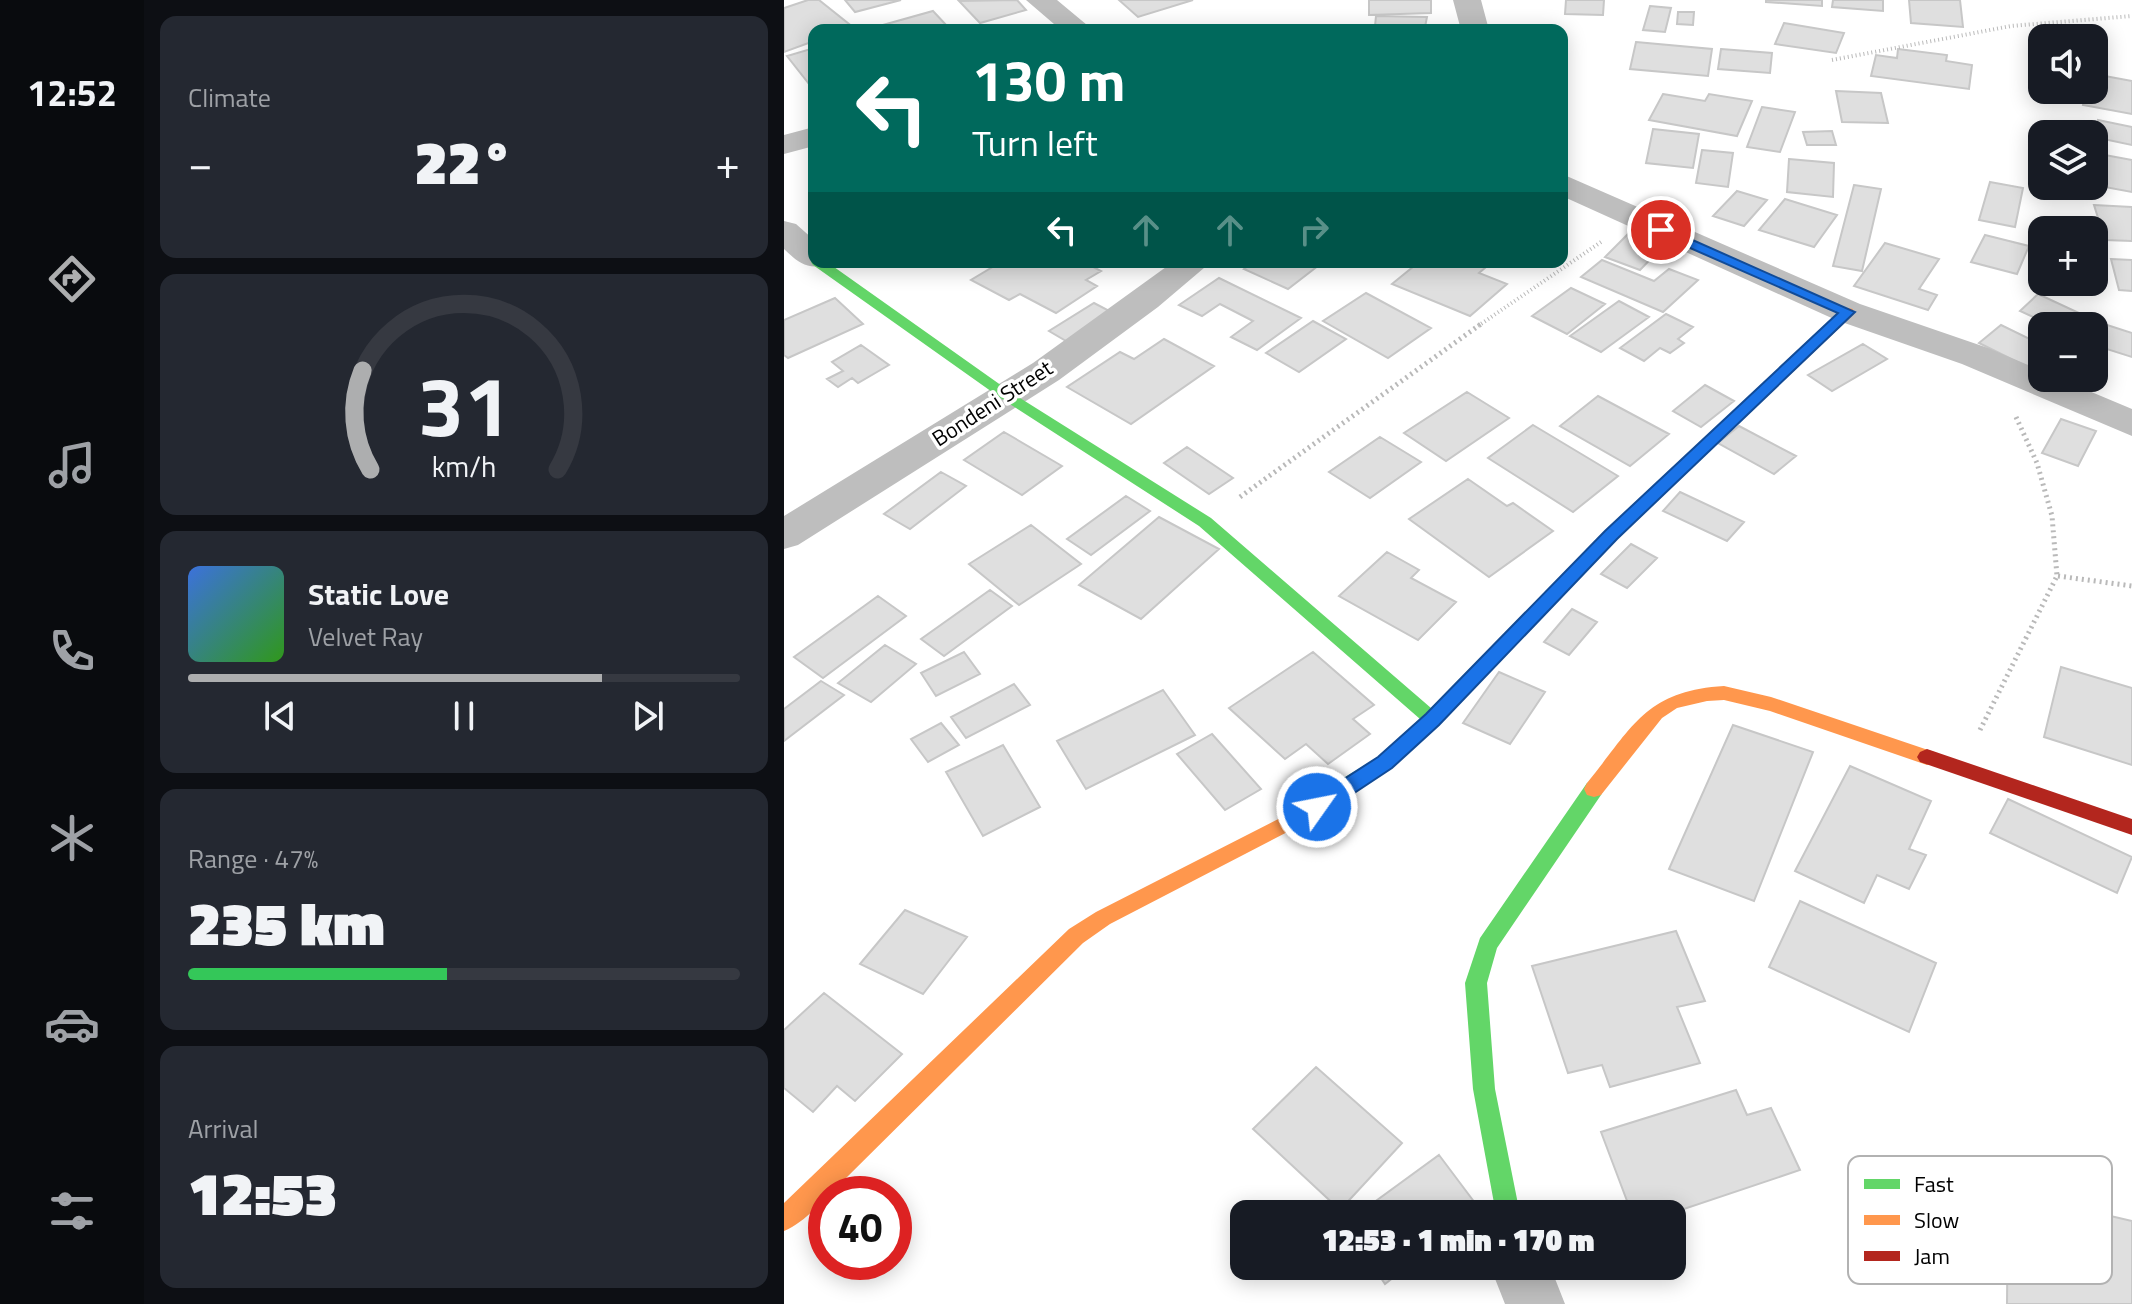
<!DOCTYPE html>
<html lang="en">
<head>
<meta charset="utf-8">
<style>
  body { margin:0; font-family:"Titillium Web",sans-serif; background:#242831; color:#f1f3f6; height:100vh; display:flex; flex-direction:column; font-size:30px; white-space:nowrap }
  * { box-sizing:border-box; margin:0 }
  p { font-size:26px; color:#9ea1a6 }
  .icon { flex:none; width:44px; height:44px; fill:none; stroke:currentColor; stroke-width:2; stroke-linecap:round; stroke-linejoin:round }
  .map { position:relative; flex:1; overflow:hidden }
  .panel { display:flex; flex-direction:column; gap:16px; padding:16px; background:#0d0f14; width:640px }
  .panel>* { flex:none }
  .guide { position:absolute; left:24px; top:24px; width:760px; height:244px; border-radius:16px; box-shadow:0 4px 20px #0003; background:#00695c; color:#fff; overflow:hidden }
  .buttons { position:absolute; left:1244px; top:24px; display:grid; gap:16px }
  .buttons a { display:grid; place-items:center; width:80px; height:80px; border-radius:16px; background:#171b24; box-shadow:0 4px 20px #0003; font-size:40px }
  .speed { position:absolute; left:24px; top:1176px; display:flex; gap:16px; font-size:40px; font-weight:700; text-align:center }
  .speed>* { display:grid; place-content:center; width:104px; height:104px; border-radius:50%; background:#171b24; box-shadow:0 4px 20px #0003; line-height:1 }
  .speed .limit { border:12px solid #d22; background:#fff; color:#111 }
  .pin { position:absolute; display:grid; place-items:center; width:68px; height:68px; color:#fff; margin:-34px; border:4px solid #fff; border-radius:50%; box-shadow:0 2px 8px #0007 }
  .me { position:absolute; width:88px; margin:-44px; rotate:57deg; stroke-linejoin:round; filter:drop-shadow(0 0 6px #0008) }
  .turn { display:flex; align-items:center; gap:28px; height:168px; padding:0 32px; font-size:36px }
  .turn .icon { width:104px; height:104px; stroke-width:2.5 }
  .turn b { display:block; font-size:56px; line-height:68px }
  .lanes { display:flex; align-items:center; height:76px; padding:0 32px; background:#0003; justify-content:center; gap:40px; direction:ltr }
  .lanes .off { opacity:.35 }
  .big { font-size:60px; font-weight:800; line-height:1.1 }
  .panel .widget { flex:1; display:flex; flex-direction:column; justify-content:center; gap:12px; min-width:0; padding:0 28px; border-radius:16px; background:#242831 }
  .panel .dial { align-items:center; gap:0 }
  .dial svg { height:208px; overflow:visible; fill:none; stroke:#363941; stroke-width:7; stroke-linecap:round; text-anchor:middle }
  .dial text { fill:#f1f3f6; stroke:none }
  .song { display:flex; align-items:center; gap:24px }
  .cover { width:96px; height:96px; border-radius:12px; background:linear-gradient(135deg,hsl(220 70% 55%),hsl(110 70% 35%)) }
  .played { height:8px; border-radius:4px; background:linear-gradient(90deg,#adaeaf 75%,#363941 75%) }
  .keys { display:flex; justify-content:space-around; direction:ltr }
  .heat { display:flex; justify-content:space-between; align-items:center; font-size:44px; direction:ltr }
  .charge { height:12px; border-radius:6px; background:linear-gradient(90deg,#34c759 47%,#363941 0) }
  .trip { position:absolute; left:446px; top:1200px; width:456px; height:80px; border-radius:16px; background:#171b24; box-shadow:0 4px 20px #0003; font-weight:800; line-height:80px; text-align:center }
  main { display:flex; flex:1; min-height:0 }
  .menu { display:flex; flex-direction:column; width:144px; justify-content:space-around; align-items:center; background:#090b0e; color:#9ea1a6 }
  .menu .icon { width:56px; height:56px }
  .menu .selected { color:#adaeaf }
  .menu b { font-size:36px; color:#f1f3f6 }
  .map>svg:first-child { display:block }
  .building { fill:#dfdfdf; stroke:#c7c7c7; stroke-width:2 }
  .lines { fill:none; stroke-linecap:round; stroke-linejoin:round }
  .path-far1 { stroke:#b9b9b9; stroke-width:4; stroke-dasharray:1 3; stroke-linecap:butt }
  .path { stroke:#b9b9b9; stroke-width:5; stroke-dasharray:2 4; stroke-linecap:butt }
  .street { fill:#bebebe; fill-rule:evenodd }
  .fast { fill:#63d668; fill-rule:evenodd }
  .slow { fill:#ff974d; fill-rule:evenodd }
  .jam { fill:#b3261e; fill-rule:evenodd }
  .route { fill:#1a73e8; stroke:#114b97; stroke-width:2 }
  .labels { text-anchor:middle; stroke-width:7; stroke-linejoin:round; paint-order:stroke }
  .street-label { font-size:22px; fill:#000; stroke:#fff }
  .key { fill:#fff; stroke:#b2b2b2; stroke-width:2 }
  .key-label { font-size:22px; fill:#000 }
</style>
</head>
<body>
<main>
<nav class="menu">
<b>12:52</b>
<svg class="icon selected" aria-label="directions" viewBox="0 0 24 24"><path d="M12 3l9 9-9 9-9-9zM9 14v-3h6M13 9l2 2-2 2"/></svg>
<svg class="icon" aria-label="music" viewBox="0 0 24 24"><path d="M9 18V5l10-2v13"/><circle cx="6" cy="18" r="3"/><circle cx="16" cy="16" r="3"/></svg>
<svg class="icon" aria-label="phone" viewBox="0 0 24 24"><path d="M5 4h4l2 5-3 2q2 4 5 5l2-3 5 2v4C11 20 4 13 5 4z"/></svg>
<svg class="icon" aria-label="climate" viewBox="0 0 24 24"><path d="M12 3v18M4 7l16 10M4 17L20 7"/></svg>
<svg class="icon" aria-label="car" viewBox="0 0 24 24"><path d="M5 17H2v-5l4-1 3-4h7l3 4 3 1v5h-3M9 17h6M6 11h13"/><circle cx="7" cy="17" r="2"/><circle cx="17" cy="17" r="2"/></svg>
<svg class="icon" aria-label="filters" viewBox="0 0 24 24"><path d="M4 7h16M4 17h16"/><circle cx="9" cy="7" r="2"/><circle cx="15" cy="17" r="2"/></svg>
</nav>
<section class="panel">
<div class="widget"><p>Climate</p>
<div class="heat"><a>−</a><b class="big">22°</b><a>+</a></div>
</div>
<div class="widget dial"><svg viewBox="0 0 100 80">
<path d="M14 69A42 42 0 1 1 86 69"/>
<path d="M14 69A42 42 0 0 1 11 31" stroke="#adaeaf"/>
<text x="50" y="56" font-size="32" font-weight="700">31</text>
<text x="50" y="72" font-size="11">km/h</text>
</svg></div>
<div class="widget">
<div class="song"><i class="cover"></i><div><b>Static Love</b><p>Velvet Ray</p></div></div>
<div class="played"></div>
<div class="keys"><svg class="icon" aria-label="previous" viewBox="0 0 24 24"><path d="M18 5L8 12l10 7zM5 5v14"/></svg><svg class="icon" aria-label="pause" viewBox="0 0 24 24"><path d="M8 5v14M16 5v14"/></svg><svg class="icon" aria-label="next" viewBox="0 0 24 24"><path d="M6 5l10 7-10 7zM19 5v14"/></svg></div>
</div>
<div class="widget"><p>Range · 47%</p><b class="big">235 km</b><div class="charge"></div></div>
<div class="widget"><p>Arrival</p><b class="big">12:53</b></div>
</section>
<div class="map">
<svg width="1348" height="1304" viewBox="0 0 1348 1304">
  <rect width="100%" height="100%" fill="#fff"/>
  <!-- building -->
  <path class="building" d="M24,0H35L70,28L30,30V41L0,52V8Z
    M61,0H117L71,12Z
    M233,0L242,10L196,23L175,1Z
    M335,0H409L354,17Z
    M585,0H647V13L585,15Z
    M782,0H820L819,15L781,14Z
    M982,0H1038V6L982,2Z
    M1049,0H1099V11L1048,7Z
    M1125,0H1176L1179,27L1127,23Z
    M866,6L887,8L881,32L859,30Z
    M149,11L163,26L147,30H81Z
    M894,12H910L909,25L893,24Z
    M592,16L643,17L641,27L591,26Z
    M1000,23L1060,33L1052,53L991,44Z
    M852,42L928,49L924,76L846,69Z
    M30,48V89H29L3,56Z
    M937,49L988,53L986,73L934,69Z
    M1114,49L1163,55L1162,61L1188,65L1185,89L1087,76L1092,55L1113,58Z
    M1310,74L1348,81V114L1299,105L1302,90H1310Z
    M1052,91L1097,93L1104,123L1058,122Z
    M879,94L921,101L925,94L968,101L953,136L865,120Z
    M978,107L1011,112L996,152L963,147Z
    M1314,120L1348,127V145L1310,137Z
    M869,129L915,134L909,168L862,163Z
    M1048,131L1052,145H1023L1019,132Z
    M918,150L949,153L944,187L912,183Z
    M1310,153L1348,160V192L1310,185Z
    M1005,159L1050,163L1049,197L1003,192Z
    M1206,182L1239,188L1231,227L1195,220Z
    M1070,185L1097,189L1078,271L1049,266Z
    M953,191L983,200L960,226L929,216Z
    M1001,199L1053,215L1030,247L975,230Z
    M1310,205L1348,207V241L1321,240Z
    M845,233L880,245L856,270L821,257Z
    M1201,235L1245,246L1233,274L1187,262Z
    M1101,243L1155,259L1135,289L1153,295L1144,310L1070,286Z
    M1327,259L1348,260V291L1335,290Z
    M818,260L870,281L885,269L914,280L879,312L797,277Z
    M217,262H300L317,271L302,280L313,286L272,313L236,294L225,300L187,280Z
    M470,262H539L504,289L460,269Z
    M635,262H689L702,267L695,273L723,284L686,316L608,284Z
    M435,278L517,318L473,350L447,337L469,321L436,304L418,316L395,305Z
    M787,288L821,304L783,334L748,316Z
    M582,293L647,328L604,358L539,321Z
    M1254,294L1308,319L1301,326H1269L1236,311Z
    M51,298L79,324L4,358L0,355V320Z
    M835,301L865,317L817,352L786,336Z
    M310,303L335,316L289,345L265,331Z
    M882,314L909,327L894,339L900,343L886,353L876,348L860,361L836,348Z
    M529,321L562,339L515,372L482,353Z
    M1320,324L1348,333V357L1310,345Z
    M1217,325L1258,345V374L1195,343Z
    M380,339L430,366L347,424L283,387L336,352L350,359Z
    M1079,344L1103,359L1048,391L1024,375Z
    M77,345L105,365L74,383L68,378L54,387L43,379L59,371L48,362Z
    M921,385L950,401L917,427L889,411Z
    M683,392L725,418L662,461L620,433Z
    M814,396L885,434L846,466L776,426Z
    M1277,419L1312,431L1294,466L1258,453Z
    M749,425L834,476L789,512L704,458Z
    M955,426L1012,456L990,474L934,443Z
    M220,432L278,466L238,495L180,460Z
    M596,437L637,462L586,498L545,472Z
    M403,447L449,478L425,494L380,463Z
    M157,472L182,486L126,529L100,514Z
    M684,479L723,506L729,503L769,531L705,577L625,519Z
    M896,492L960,522L943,541L879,511Z
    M342,496L366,511L307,555L283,539Z
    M375,517L435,549L357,619L295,585Z
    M247,525L297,564L235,605L185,564Z
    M847,544L873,558L843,588L817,574Z
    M603,552L635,570L627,578L672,602L634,640L555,596Z
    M206,590L228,606L160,656L137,639Z
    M94,596L122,616L39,678L10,657Z
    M788,609L813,622L785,655L760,642Z
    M101,645L132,664L87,702L54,683Z
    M180,652L196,674L152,696L137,673Z
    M529,652L590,705L569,719L586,734L544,764L522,744L501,759L445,708Z
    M1277,667L1348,688V765L1260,737Z
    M715,672L761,692L726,744L679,723Z
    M37,681L60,695L0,741V709Z
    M230,684L246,705L182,738L167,717Z
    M379,690L411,735L302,789L273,741Z
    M157,723L175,745L144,762L127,739Z
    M949,725L1029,752L970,901L885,869Z
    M428,734L477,789L441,810L393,754Z
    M219,745L256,807L199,836L162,772Z
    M1066,766L1147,801L1125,849L1142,855L1125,889L1093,875L1080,903L1011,871Z
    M1224,799L1348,857L1333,893L1206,833Z
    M1016,901L1152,963L1125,1032L985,967Z
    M121,910L183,937L139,994L76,964Z
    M892,931L921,1001L893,1007L916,1063L826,1087L818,1065L784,1073L748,966Z
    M40,993L118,1054L71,1101L53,1086L29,1112L0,1088V1030Z
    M532,1067L618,1143L556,1210L469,1129Z
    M952,1090L963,1115L987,1108L1016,1170L885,1214H848L817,1132Z
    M655,1155L697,1211L692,1214H574Z
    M1224,1192L1348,1221V1304H1223Z
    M589,1266H624L601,1284Z"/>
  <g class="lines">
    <!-- path-far1 -->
    <path class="path-far1" d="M1048,60L1227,26L1348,16
      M694,326L817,242"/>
    <!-- path -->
    <path class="path" d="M456,497L697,324
      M1274,576L1348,586
      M1196,730L1273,576L1268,516L1253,463L1232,417"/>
    <!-- street -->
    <path class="street" d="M242,0H273L309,30H277Z
      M669,0H697L705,30H677Z
      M30,127V146L0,154V135Z
      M778,174L1076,304L1204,348L1258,371V378H1274L1348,409V436L1178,364L1052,320L778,196Z
      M0,221L12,224L30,240V262H44L42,265C22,270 14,262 0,249Z
      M389,262H427L374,307L275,380L14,545L0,549V516L249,363Z
      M706,1266H766L781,1304H721Z"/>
    <!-- fast -->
    <path class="fast" d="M30,259V262H43L228,393L427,518L647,708L826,526L832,524L840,530L655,724L608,767L506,829L499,827L496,821L499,815L594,757L636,719L415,526L218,399L29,265L27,262Z
      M810,781L817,783L820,789L817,795L713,948L703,983L711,1089L736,1214H712L689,1089L681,983L696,938L803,783Z"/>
    <!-- slow -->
    <path class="slow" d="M1064,308L1069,309V315L838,534H826L824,530L826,526L1059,309Z
      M940,686L987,697L1150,752L1153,757L1150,762L1143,765L986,711L940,700L923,701L893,708L878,718L817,795L810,797L803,795L800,789L803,783C849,727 861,691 940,686Z
      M506,813L513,815L516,821L513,827L326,924L299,943L57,1183C41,1198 22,1222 0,1231V1203L285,929L312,912Z"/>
    <!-- jam -->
    <path class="jam" d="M1143,749L1348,819V835L1136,762L1133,757L1136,752Z"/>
  </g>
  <!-- route -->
  <path class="route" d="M877,226L1071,312L833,539L655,725L608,768L540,813H526L523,807L526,801L594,757L642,714L821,531L1054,313L872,233V227Z"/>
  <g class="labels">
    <!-- street labels -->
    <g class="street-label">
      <text transform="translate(208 403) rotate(-33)" y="8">Bondeni Street</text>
    </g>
  </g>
  <!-- legend -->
  <rect x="1064" y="1156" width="264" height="128" rx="12" class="key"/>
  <rect x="1080" y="1179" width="36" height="10" fill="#63d668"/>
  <rect x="1080" y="1215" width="36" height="10" fill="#ff974d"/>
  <rect x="1080" y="1251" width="36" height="10" fill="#b3261e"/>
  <g class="key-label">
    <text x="1130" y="1192">Fast</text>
    <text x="1130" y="1228">Slow</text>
    <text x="1130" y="1264">Jam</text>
  </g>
</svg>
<div class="buttons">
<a><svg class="icon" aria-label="sound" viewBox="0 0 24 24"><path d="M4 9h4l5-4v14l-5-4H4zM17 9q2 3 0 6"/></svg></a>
<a><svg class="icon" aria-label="layers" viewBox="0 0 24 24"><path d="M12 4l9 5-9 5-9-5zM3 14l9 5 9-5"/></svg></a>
<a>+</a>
<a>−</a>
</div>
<div class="speed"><div class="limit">40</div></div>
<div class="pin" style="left:877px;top:230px;background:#d93025"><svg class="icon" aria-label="arrive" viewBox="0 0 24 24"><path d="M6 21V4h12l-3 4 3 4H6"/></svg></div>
<svg class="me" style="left:533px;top:807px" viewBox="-20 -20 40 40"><circle r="17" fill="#1a73e8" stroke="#fff" stroke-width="3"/><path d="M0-11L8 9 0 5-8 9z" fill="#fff"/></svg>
<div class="trip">12:53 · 1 min · 170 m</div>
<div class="guide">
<div class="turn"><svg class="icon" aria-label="left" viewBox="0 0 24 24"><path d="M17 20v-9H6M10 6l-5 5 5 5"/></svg><div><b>130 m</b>Turn left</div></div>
<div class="lanes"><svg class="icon" aria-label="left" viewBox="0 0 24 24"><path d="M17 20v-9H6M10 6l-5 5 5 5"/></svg><svg class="icon off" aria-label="ahead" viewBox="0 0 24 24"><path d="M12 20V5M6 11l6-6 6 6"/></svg><svg class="icon off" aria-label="ahead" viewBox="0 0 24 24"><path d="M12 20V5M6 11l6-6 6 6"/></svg><svg class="icon off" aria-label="right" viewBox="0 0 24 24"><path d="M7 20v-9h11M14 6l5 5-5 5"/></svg></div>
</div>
</div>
</main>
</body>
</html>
